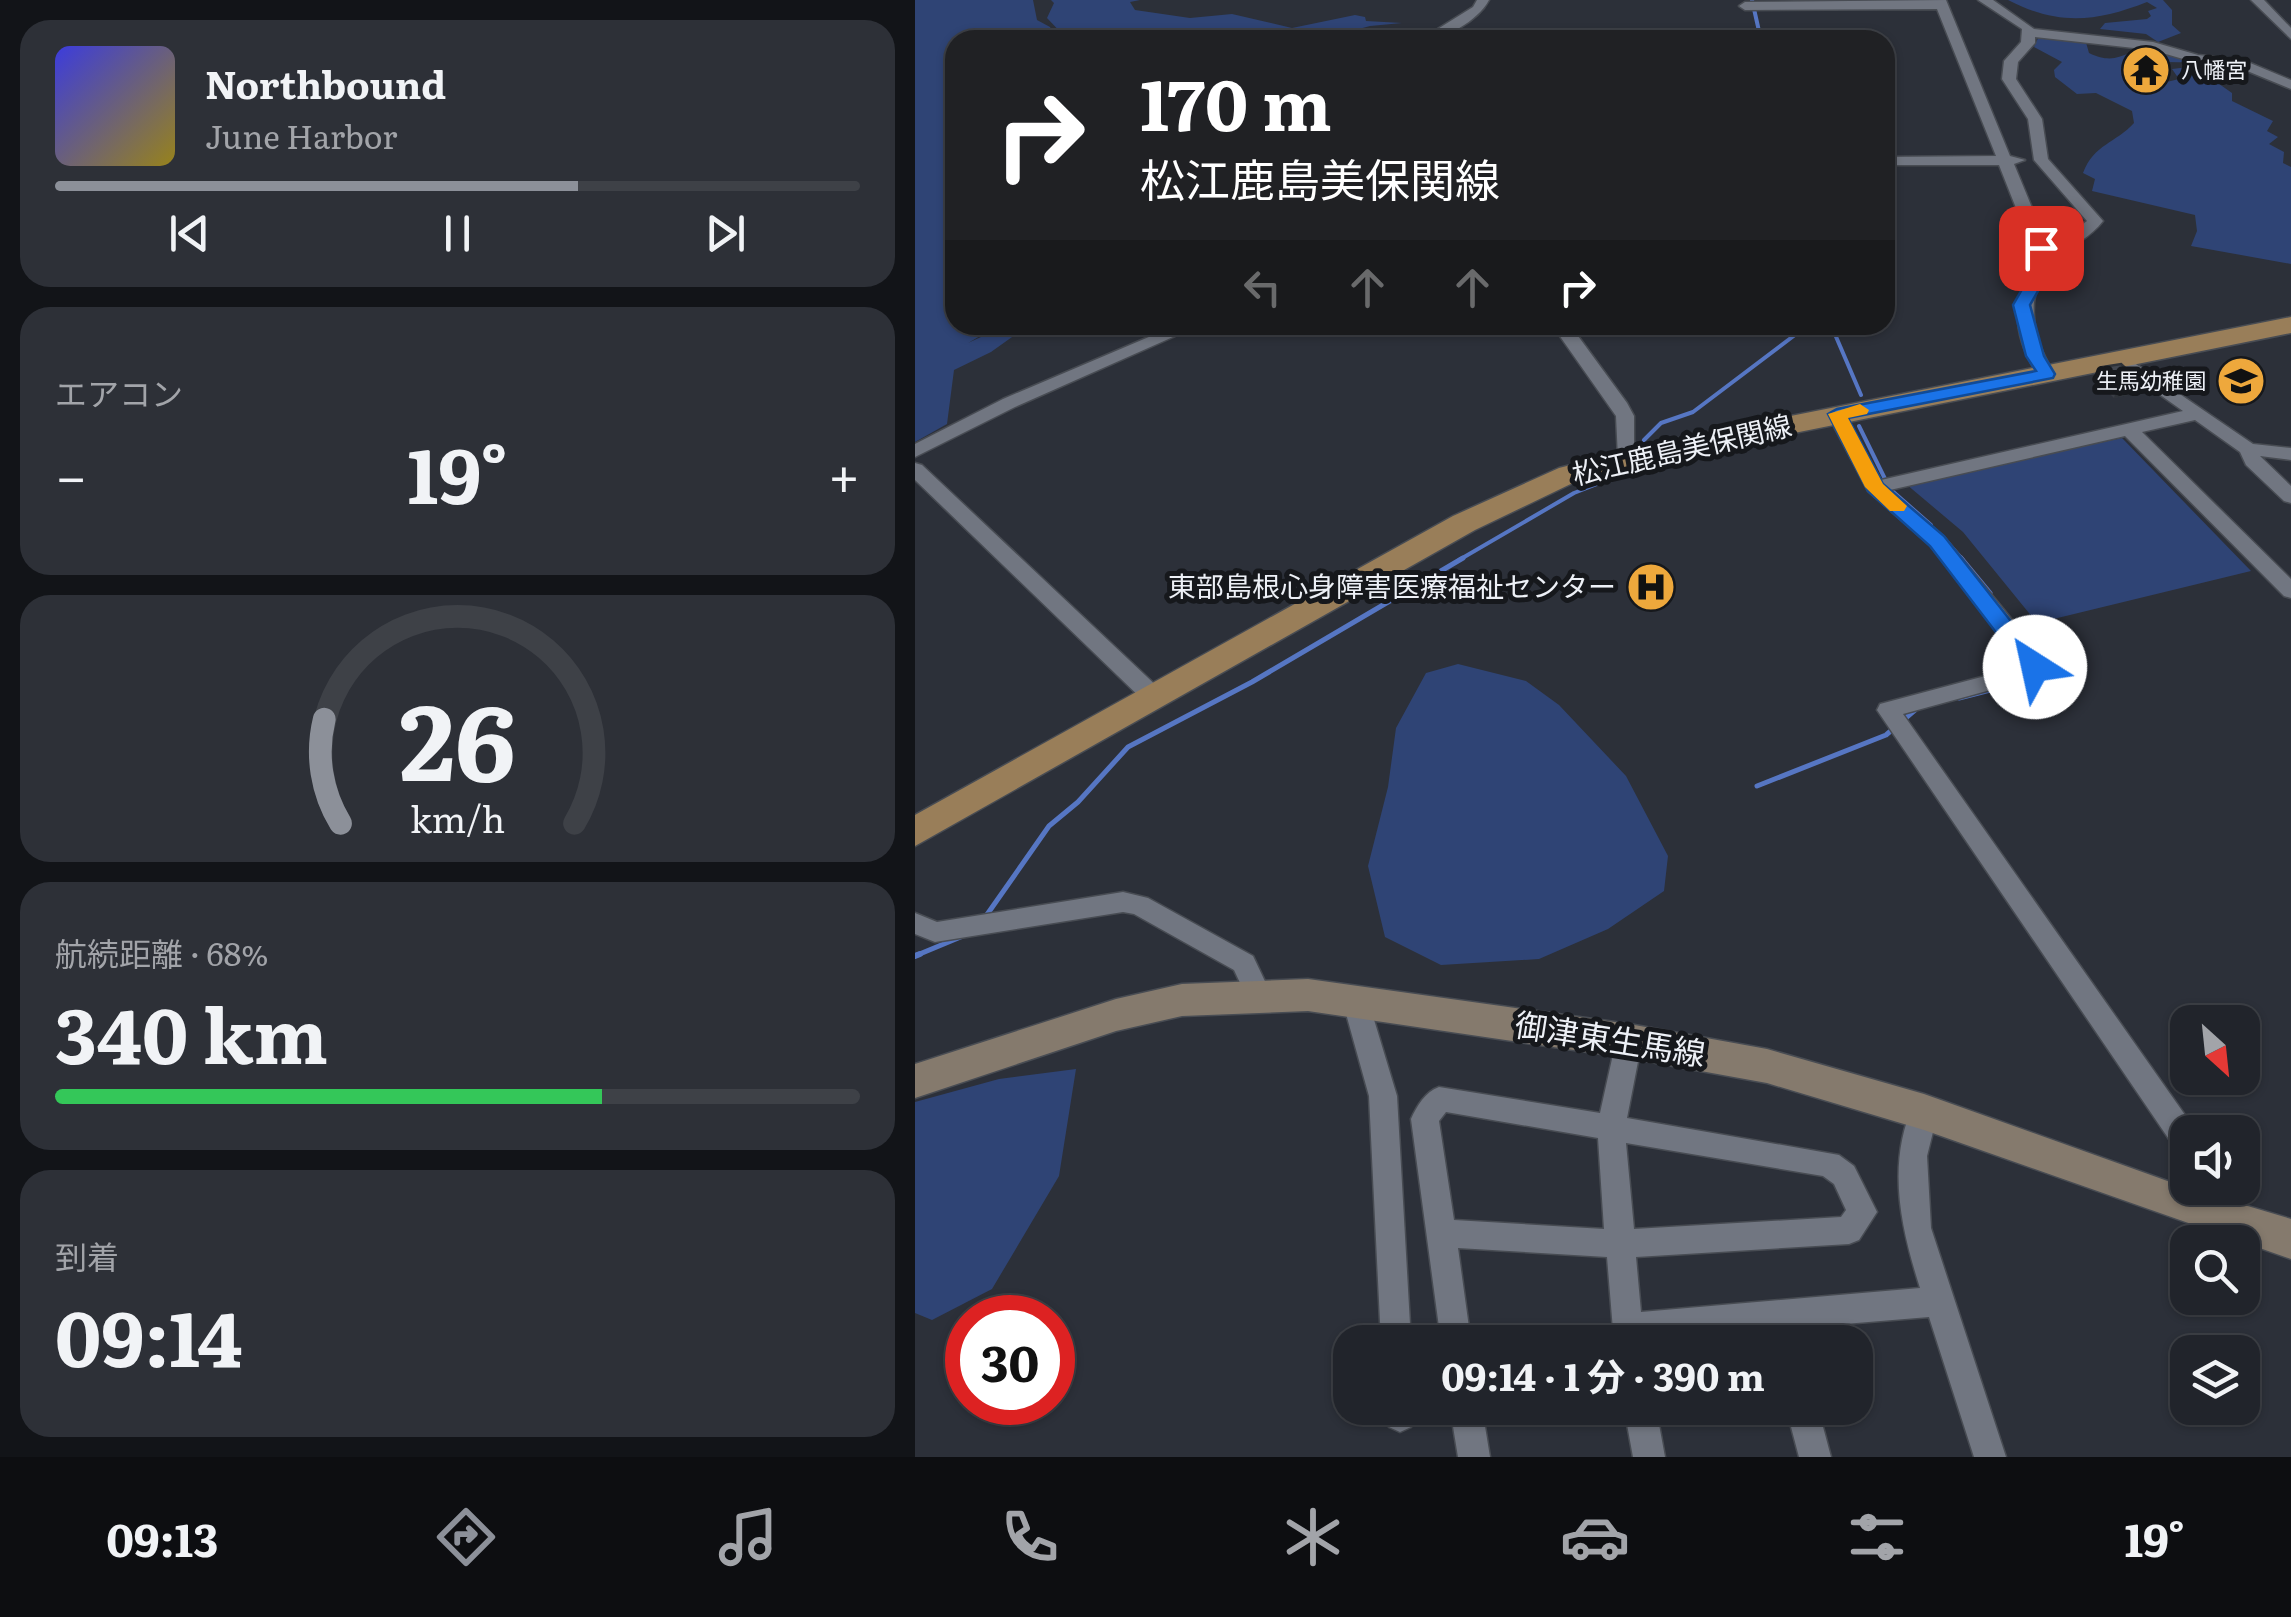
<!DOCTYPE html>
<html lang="ja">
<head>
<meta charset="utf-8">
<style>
  body { margin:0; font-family:Literata,"Noto Sans JP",serif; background:#2d3037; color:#f1f3f6; height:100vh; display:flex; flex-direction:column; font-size:38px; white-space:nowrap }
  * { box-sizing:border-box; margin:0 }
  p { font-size:32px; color:#a2a4a9 }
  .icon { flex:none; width:55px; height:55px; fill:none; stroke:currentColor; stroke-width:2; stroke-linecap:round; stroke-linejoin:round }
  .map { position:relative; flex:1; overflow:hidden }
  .sheet { display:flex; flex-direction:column; gap:20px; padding:20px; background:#121418; width:915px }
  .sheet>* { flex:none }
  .top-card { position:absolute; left:30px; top:30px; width:950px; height:305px; border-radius:30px; box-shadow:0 2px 8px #0004,0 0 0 2px #3e4147; background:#202124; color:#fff; overflow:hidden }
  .needle { width:65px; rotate:153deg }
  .tools { position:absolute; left:1255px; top:1005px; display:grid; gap:20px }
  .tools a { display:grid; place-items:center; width:90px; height:90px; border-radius:20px; background:#21242b; box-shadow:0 2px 8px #0004,0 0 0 2px #3e4147; font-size:50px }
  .speed { position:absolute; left:30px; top:1295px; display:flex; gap:20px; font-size:50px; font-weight:700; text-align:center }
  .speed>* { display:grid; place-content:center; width:130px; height:130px; border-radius:50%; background:#21242b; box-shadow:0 2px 8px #0004,0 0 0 2px #3e4147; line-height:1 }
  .speed .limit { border:15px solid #d22; background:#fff; color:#111 }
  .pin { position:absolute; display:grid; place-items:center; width:85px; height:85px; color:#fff; margin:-42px; border-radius:20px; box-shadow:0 5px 15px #0006 }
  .me { position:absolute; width:110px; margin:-55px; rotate:325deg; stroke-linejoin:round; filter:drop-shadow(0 0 8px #0008) }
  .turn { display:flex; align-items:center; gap:35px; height:210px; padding:0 30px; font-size:45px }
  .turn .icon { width:130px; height:130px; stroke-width:2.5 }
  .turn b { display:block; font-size:70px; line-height:85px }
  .lanes { display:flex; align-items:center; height:95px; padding:0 30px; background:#0003; justify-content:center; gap:50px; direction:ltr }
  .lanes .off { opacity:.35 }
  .big { font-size:75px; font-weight:700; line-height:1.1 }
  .sheet .card { flex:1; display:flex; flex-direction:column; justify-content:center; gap:15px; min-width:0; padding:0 35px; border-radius:30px; background:#2d3037 }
  .sheet .dial { align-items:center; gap:0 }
  .dial svg { height:260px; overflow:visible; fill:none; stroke:#3e4147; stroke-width:7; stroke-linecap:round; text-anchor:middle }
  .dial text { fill:#f1f3f6; stroke:none }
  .song { display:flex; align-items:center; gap:30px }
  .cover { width:120px; height:120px; border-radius:15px; background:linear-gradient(135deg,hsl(240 70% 55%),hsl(50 70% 35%)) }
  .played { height:10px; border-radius:5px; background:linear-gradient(90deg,#8c9099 65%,#3e4147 65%) }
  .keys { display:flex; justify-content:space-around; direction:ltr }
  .heat { display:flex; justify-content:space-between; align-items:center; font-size:55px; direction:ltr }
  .charge { height:15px; border-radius:8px; background:linear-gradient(90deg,#34c759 68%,#3e4147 0) }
  .trip { position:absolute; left:418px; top:1325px; width:540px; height:100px; border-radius:30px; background:#21242b; box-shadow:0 2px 8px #0004,0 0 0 2px #3e4147; font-weight:700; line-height:100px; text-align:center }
  .menu { display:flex; height:160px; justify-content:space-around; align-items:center; background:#0d0e11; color:#a2a4a9 }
  .menu .icon { width:70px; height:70px }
  .menu .active { color:#8c9099 }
  .menu b { font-size:45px; color:#f1f3f6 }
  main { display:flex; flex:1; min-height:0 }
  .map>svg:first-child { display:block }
  .green { fill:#2f4475 }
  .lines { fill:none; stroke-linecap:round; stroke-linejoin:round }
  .stream-far2 { stroke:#5676c3; stroke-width:4 }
  .stream-far1 { stroke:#5676c3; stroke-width:5 }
  .stream { stroke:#5676c3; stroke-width:6 }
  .street-casing { stroke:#484c53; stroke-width:3 }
  .secondary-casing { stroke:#484c53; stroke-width:3 }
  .primary-casing { stroke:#484c53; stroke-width:3 }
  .street { fill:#717681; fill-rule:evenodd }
  .secondary { fill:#857a6d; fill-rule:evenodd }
  .primary { fill:#997e59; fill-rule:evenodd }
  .wall { fill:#393d45 }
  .shaded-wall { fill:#2e3238 }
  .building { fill:#424750; stroke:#2e3238; stroke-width:2.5 }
  .route { fill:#1a73e8; stroke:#114b97; stroke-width:2.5 }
  .slow { fill:#f59e0b }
  .labels { text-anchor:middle; stroke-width:10; stroke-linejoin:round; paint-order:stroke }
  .far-poi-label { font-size:22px; fill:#edf0f6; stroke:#16181c; text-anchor:start }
  .street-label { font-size:28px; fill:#edf0f6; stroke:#16181c }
  .poi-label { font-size:28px; fill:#edf0f6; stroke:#16181c; text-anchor:end }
  .near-street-label { font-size:32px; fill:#edf0f6; stroke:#16181c }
</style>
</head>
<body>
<main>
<section class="sheet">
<div class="card">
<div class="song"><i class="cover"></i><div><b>Northbound</b><p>June Harbor</p></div></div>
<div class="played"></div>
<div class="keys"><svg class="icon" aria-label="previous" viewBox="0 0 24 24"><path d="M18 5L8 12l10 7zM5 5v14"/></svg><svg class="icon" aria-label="pause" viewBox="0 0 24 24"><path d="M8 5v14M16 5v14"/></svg><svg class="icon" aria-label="next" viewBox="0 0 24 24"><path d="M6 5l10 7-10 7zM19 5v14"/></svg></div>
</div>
<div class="card"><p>エアコン</p>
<div class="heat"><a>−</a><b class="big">19°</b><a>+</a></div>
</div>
<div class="card dial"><svg viewBox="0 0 100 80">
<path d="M14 69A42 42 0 1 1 86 69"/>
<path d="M14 69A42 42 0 0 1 9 37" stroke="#8c9099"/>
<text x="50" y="56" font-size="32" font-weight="700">26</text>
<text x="50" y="72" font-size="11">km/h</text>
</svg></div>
<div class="card"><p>航続距離 · 68%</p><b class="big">340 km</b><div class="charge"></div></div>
<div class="card"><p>到着</p><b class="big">09:14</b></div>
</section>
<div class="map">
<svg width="1376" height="1457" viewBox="0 0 1376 1457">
  <rect width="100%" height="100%" fill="#2c3039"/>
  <!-- green -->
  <path class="green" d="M0,0H118L122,20L135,27L142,40H40V325H84L53,343L92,325H114L76,352L39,370L32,424L0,442Z
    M136,0H225L215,2L220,10L275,18L317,14L377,28L440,15L450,17L451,21L487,23L455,26L404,40H153L132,18L139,3Z
    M1093,0H1248L1257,10V25L1266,33L1243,42L1231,34L1185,29L1190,23L1232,19L1236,16L1233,11L1242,8L1232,2C1181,22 1143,26 1093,0Z
    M1124,36L1170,39L1174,53C1205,68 1211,47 1239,49C1252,50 1268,57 1281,61C1256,65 1229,57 1206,67C1219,89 1242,85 1264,79L1257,69L1290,65L1297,79L1317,93V101L1358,121L1352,131L1363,137L1354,144L1369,152L1368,163L1376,167V264L1276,246L1282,231L1280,215L1177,191L1180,179L1168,173C1179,144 1201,143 1219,123L1217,111L1181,93L1162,94L1140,77L1139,70L1147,62L1119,47Z
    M1207,438L1336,571L1122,623L1048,532L991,484Z
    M543,664L611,681L644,705L711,776L753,856L749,891L693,929L624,959L526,965L470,937L453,866L473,787L481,728L511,673Z
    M161,1069L144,1176L77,1289L17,1320L0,1313V1102L84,1079Z"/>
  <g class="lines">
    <!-- stream-far2 -->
    <path class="stream-far2" d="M837,0L846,40
      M916,325L946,395
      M944,426L975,489L1016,525
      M729,440L746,423L778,412L893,325
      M1027,536L1048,560
      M544,560L659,493L705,475"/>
    <!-- stream-far1 -->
    <path class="stream-far1" d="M1046,558L1075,593
      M1044,698L1138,674L1127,661
      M842,786L971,735L1000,710
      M71,916L134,826L163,802L213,747L337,682L548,558
      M0,956L48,936"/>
    <!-- stream -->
    <path class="stream" d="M0,956L5,954"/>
    <!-- street casing -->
    <g class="street-casing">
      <path id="street" d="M562,0H574C563,21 529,40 505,40L558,7Z
        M1031,0L1095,156L1110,160L1099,164L1134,249L1172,221L1119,160L1113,119L1087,79L1089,61L1106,42L1107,29L1063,0H1078L1119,29L1238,42L1283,55L1328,60L1376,80V89L1325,68L1282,63L1237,50L1120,37V43L1103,62L1101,79L1127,119L1133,159L1188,221C1176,237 1159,244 1144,257C1106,287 1116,339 1140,374L1137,378H1125C1098,339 1094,300 1122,261L1084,165H970V157L1081,156L1022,9L830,10L824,6L830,2Z
        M1336,0H1349L1376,28V39Z
        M262,325H285L100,407L0,457V444L88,399Z
        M637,325H655L712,403L719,416V462L712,464L703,458L701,416Z
        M1206,354L1338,444L1376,448V460L1345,456L1376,486V503L1369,501L1331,465L1325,452L1280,420L1227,432L1376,579V598L1369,596L1210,436L975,490L1029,537L1131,661L1128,672L1119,678L988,714L1282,1132H1272V1155L1262,1151L962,710L965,704L1104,667L1109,662L1015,545L953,491L913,415L922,410L928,411L966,480L1268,411L1200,363V355Z
        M0,463L7,465L248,692L251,698L248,704H232L0,480Z
        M208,892L233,898L338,956L356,994L352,1002L343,1005L334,1002L319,970L219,914L208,912L20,942L0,934V913L22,922Z
        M441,992L450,995L454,1003L482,1096L496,1342H466L454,1096L428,1003L432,995Z
        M714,1030L723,1033L727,1041L712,1118L924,1155L939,1166L962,1212L944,1240L934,1244L721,1257L726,1312L1005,1288C986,1228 971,1164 999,1103L1009,1100L1019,1103L1023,1112L1012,1156L1016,1228L1091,1457H1059L1014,1317L881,1328L885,1342H855L851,1331L699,1342L692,1257L543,1248L556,1342H526L496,1119C502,1106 510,1092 524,1087L685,1113L701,1041L705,1033ZM531,1112L683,1138L689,1229L539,1220L524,1121ZM711,1143L908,1176L919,1184L931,1210L926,1217L719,1229Z
        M468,1408H500L496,1427L485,1432L474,1427Z
        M535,1408H567L575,1457H543Z
        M709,1408H741L750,1457H718Z
        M871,1408H903L916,1457H884Z"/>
    </g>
    <!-- secondary casing -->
    <g class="secondary-casing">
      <path id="secondary" d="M393,979L714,1024L852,1049L1009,1094L1272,1188L1376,1219V1259L1009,1130L852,1083L714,1058L393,1011L267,1016L201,1031L0,1098V1064L201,999L267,984Z"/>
    </g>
    <!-- primary casing -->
    <g class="primary-casing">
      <path id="primary" d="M1376,317V333L755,458L664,480L560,530L0,846V815L538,516L644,468L754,440Z"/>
    </g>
    <!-- street -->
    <use href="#street" class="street"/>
    <!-- secondary -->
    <use href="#secondary" class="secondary"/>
    <!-- primary -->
    <use href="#primary" class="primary"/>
  </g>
  <!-- wall -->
  <path class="wall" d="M1187,367L1222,379L1218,394L1199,398L1183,382Z"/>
  <!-- shaded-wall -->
  <path class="shaded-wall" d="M1222,379L1218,394L1199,398L1203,384Z"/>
  <!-- building -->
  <path class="building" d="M1206,364L1222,379L1203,384L1187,367Z"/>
  <!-- route -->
  <path class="route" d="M1120,245H1132L1138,265L1115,305L1129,356L1140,374L1138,378L933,418L968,484L1029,536L1128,662L1131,667L1120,675L1112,673L1015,546L953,491L913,414L922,409L1121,371L1111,356L1098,305L1121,265Z"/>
  <!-- slow -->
  <path class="slow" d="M945,404L954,410L952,414L933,418L968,484L992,506L989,511H975L950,487L913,414Z"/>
  <!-- icons -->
  <defs>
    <g id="temple-disc" transform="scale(2.5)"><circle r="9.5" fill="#eea83c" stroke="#16181c"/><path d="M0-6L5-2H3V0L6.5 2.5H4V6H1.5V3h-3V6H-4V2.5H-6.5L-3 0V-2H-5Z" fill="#111"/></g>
    <g id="school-disc" transform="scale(2.5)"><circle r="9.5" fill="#eea83c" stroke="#16181c"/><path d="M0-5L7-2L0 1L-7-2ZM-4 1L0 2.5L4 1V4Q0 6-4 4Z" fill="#111"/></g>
    <g id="hospital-disc" transform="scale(2.5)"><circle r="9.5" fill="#eea83c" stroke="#16181c"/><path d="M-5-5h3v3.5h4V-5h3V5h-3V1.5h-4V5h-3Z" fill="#111"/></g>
  </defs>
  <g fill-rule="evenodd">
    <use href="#temple-disc" x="1231" y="70"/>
    <use href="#school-disc" x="1326" y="381"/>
    <use href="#hospital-disc" x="736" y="587"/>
  </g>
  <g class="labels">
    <!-- far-poi labels -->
    <g class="far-poi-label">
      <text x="1266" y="78">八幡宮</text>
      <text x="1291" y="389" text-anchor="end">生馬幼稚園</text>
    </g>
    <!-- street labels -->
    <g class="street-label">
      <text transform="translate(767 450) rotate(-13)" y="10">松江鹿島美保関線</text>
    </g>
    <!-- poi labels -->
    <g class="poi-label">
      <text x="701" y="597">東部島根心身障害医療福祉センター</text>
    </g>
    <!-- near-street labels -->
    <g class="near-street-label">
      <text transform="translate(695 1040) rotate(9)" y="11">御津東生馬線</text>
    </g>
  </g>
</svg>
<div class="tools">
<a><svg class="needle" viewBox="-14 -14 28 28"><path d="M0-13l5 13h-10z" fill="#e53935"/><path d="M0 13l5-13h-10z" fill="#a2a4a9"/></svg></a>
<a><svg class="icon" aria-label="sound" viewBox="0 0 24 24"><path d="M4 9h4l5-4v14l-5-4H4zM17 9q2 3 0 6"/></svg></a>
<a><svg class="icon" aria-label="search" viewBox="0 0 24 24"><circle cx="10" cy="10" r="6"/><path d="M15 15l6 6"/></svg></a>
<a><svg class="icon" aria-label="layers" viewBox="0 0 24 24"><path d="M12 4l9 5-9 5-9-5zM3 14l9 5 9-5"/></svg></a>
</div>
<div class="speed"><div class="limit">30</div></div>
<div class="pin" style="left:1126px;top:248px;background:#d93025"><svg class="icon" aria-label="arrive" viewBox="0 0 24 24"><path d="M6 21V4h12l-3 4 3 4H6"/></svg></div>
<svg class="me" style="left:1120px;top:667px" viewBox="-20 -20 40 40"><circle r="19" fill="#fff"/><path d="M0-13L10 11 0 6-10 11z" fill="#1a73e8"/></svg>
<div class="trip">09:14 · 1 分 · 390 m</div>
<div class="top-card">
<div class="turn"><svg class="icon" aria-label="right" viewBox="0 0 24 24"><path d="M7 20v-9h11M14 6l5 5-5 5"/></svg><div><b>170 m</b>松江鹿島美保関線</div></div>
<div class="lanes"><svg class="icon off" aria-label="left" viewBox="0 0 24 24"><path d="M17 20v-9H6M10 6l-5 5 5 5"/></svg><svg class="icon off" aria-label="ahead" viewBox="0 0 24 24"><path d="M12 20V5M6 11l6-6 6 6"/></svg><svg class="icon off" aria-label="ahead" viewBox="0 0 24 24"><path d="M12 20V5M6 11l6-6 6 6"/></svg><svg class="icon" aria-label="right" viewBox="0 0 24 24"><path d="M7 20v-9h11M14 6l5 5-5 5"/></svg></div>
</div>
</div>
</main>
<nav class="menu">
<b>09:13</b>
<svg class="icon active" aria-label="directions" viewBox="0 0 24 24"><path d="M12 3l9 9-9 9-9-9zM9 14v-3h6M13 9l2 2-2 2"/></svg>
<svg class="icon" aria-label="music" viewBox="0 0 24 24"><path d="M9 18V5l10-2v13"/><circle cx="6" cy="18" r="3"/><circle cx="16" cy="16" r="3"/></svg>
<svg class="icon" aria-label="phone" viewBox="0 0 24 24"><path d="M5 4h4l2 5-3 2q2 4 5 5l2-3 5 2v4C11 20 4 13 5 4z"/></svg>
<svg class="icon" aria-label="climate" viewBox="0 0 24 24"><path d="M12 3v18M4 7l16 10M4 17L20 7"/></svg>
<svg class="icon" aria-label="car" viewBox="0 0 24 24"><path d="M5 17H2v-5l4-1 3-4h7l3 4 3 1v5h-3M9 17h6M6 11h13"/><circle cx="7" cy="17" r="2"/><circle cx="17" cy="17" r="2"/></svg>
<svg class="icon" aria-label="filters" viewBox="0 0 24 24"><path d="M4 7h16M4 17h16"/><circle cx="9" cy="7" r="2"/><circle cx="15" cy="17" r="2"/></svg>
<b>19°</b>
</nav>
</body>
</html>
